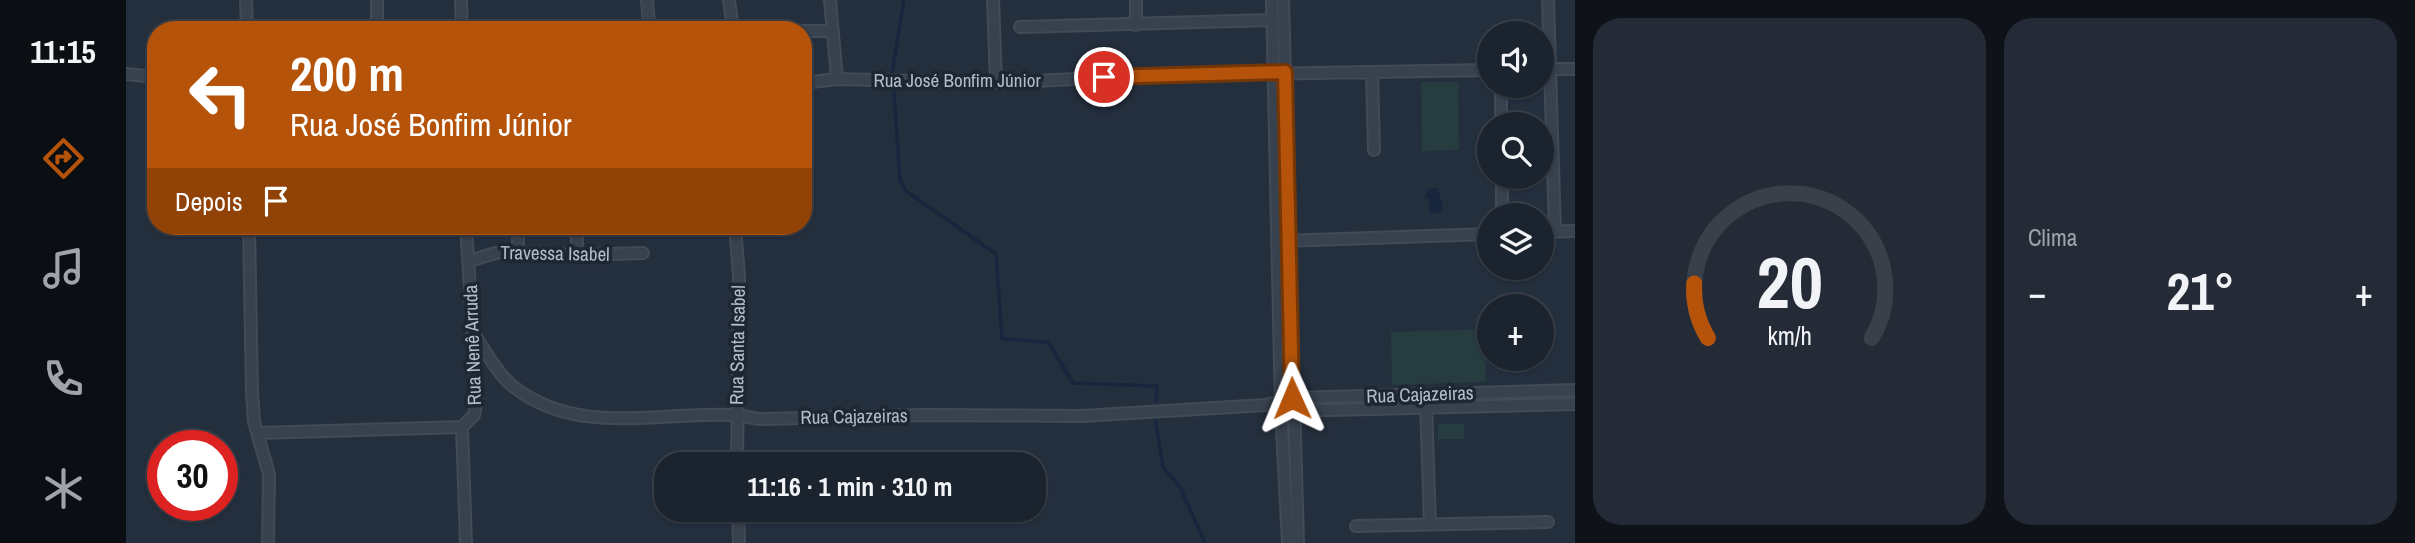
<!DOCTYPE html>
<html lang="pt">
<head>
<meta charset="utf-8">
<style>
  body { margin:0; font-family:"Archivo Narrow",sans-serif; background:#242b36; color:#f1f3f6; height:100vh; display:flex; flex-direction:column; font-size:26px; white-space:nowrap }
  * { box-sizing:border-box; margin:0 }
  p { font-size:23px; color:#a0a4aa }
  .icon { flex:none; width:38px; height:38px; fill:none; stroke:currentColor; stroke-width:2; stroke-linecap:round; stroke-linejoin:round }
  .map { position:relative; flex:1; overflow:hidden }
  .panel { display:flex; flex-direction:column; gap:18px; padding:18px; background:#0f1319; width:840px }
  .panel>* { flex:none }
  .top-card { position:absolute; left:21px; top:21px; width:665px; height:214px; border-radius:28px; box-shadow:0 2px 5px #0004,0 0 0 2px #39404a; background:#b45309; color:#fff; overflow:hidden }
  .tools { position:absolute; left:1351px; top:21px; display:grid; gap:14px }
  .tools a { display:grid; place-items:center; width:77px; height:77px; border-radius:50%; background:#1b232e; box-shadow:0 2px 5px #0004,0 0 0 2px #39404a; font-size:35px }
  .speed { position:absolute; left:21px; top:430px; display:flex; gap:14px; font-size:35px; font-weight:700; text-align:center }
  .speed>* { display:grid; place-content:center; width:91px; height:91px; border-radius:50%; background:#1b232e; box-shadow:0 2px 5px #0004,0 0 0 2px #39404a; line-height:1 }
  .speed .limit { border:10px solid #d22; background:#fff; color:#111 }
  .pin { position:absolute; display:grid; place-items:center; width:60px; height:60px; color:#fff; margin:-30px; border:4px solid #fff; border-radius:50%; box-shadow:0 2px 7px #0007 }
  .me { position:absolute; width:77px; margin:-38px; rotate:359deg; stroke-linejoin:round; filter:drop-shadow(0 0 5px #0008) }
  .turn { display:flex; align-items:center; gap:24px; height:147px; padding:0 28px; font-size:32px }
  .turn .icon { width:91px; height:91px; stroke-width:2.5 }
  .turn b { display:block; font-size:49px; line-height:60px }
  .then { display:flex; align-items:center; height:66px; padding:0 28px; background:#0003; gap:14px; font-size:26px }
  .big { font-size:52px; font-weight:700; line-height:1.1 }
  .panel .widget { flex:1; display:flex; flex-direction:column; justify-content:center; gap:10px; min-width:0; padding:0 24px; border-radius:28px; background:#242b36 }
  .panel .dial { align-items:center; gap:0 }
  .dial svg { height:182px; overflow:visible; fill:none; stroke:#39404a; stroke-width:7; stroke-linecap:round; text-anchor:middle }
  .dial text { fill:#f1f3f6; stroke:none }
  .heat { display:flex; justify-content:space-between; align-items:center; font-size:38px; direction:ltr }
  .panel .tiles { flex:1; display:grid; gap:18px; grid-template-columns:repeat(2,1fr) }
  .trip { position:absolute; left:528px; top:452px; width:392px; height:70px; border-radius:28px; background:#1b232e; box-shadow:0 2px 5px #0004,0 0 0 2px #39404a; font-weight:700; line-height:70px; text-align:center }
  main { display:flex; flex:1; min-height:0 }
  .tabs { display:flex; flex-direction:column; width:126px; justify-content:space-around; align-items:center; background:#0b0e12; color:#a0a4aa }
  .tabs .icon { width:49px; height:49px }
  .tabs .active { color:#b45309 }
  .tabs b { font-size:32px; color:#f1f3f6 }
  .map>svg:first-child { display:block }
  .green { fill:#263c3f }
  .water { fill:#17263c }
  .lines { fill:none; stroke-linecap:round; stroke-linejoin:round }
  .stream { stroke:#17263c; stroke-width:3.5 }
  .minor-casing { stroke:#414a57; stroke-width:14 }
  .minor { stroke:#38414e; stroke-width:10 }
  .route-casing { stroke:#753606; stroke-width:18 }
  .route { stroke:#b45309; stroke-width:12 }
  .labels { text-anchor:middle; stroke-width:7; stroke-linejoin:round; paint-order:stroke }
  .street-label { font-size:19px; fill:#b4bcc9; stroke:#1d2633 }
</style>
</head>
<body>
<main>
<nav class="tabs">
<b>11:15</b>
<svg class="icon active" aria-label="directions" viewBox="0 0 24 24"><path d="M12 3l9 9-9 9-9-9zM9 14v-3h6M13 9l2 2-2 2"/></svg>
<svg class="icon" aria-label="music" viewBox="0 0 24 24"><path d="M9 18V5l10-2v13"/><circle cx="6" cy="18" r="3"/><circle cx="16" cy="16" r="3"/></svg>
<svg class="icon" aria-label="phone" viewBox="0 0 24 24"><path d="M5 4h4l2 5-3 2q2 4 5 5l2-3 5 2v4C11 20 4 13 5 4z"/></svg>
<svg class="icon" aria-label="climate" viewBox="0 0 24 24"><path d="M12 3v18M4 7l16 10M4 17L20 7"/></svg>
</nav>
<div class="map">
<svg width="1449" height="543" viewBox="0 0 1449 543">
  <rect width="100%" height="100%" fill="#242f3e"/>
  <!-- green -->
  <path class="green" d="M1295,82H1332L1333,150L1296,151Z
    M1359,329L1360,382L1266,385L1265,332Z
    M1312,424H1338V439H1312Z"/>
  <!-- water -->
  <path class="water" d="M1312,188L1317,208L1313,213H1303V199H1298L1302,189Z"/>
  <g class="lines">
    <!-- stream -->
    <path class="stream" d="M766,74L778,0
      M768,93L774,180L780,191L870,254L876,339L922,342L947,383L1031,386L1030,401
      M1029,417L1037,467L1054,487L1079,543"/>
    <!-- minor casing -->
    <g class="minor-casing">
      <path id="minor" d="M120,0L121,30
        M335,0L336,30
        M521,0L523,25L528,30
        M603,0L607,30
        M704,0L711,79
        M867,0L870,83
        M1010,0V25
        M1146,0L1155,409L1162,543
        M1157,0L1172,543
        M1422,0L1429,232
        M894,27L1147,20
        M251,30V0
        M677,31H705
        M1416,69H1449
        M1246,72L1248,150
        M0,74L30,77
        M677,83L711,79L870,83L1005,76L1363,70
        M1375,86V124
        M1376,177V215
        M123,226L126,393L128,422L143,474L142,543
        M609,226L613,276L611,464
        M1416,232L1449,231
        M1156,241L1363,234
        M392,254V226
        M451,255V226
        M343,261L373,252L451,255L517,253
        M349,336C361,353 372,375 388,387C451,437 535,411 607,415C616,415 625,418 634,419L798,415L956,416L1139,405L1166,398L1449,390
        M1300,404L1304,524
        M1162,411L1449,404
        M132,433L336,427
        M612,509L613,543
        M1230,526L1422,522
        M340,543L336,427L348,415L351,399L340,226"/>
    </g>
    <!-- minor -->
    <use href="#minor" class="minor"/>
  </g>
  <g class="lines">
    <!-- route casing -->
    <g class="route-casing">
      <path id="route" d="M978,77L1159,72L1166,398"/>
    </g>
    <!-- route -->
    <use href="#route" class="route"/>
  </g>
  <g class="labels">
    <!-- street labels -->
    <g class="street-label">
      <text x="831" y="87">Rua José Bonfim Júnior</text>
      <text transform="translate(429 253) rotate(1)" y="7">Travessa Isabel</text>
      <text transform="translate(346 345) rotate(-92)" y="7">Rua Nenê Arruda</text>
      <text transform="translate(611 345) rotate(-89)" y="7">Rua Santa Isabel</text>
      <text transform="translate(1294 394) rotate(-2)" y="7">Rua Cajazeiras</text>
      <text transform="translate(728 416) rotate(-1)" y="7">Rua Cajazeiras</text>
    </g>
  </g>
</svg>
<div class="tools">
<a><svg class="icon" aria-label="sound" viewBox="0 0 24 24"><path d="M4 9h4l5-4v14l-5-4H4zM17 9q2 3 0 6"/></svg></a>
<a><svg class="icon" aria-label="search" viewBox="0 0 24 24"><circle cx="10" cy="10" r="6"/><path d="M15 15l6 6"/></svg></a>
<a><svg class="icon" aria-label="layers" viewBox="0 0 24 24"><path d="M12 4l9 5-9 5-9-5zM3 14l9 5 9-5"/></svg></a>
<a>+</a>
</div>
<div class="speed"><div class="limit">30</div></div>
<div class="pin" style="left:978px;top:77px;background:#d93025"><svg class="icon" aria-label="arrive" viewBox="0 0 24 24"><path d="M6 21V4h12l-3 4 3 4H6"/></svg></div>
<svg class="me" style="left:1166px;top:398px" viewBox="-20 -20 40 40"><path d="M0-17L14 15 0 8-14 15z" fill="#b45309" stroke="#fff" stroke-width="4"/></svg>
<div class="trip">11:16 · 1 min · 310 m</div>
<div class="top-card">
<div class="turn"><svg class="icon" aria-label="left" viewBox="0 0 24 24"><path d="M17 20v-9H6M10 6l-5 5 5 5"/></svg><div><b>200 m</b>Rua José Bonfim Júnior</div></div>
<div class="then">Depois<svg class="icon" aria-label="arrive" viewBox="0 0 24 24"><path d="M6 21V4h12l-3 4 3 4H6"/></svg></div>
</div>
</div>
<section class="panel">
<div class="tiles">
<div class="widget dial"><svg viewBox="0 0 100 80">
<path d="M14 69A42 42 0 1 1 86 69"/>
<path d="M14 69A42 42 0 0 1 8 45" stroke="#b45309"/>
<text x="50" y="56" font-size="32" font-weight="700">20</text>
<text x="50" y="72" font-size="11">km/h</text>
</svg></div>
<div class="widget"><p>Clima</p>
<div class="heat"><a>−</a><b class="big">21°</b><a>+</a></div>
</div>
</div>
</section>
</main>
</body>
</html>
